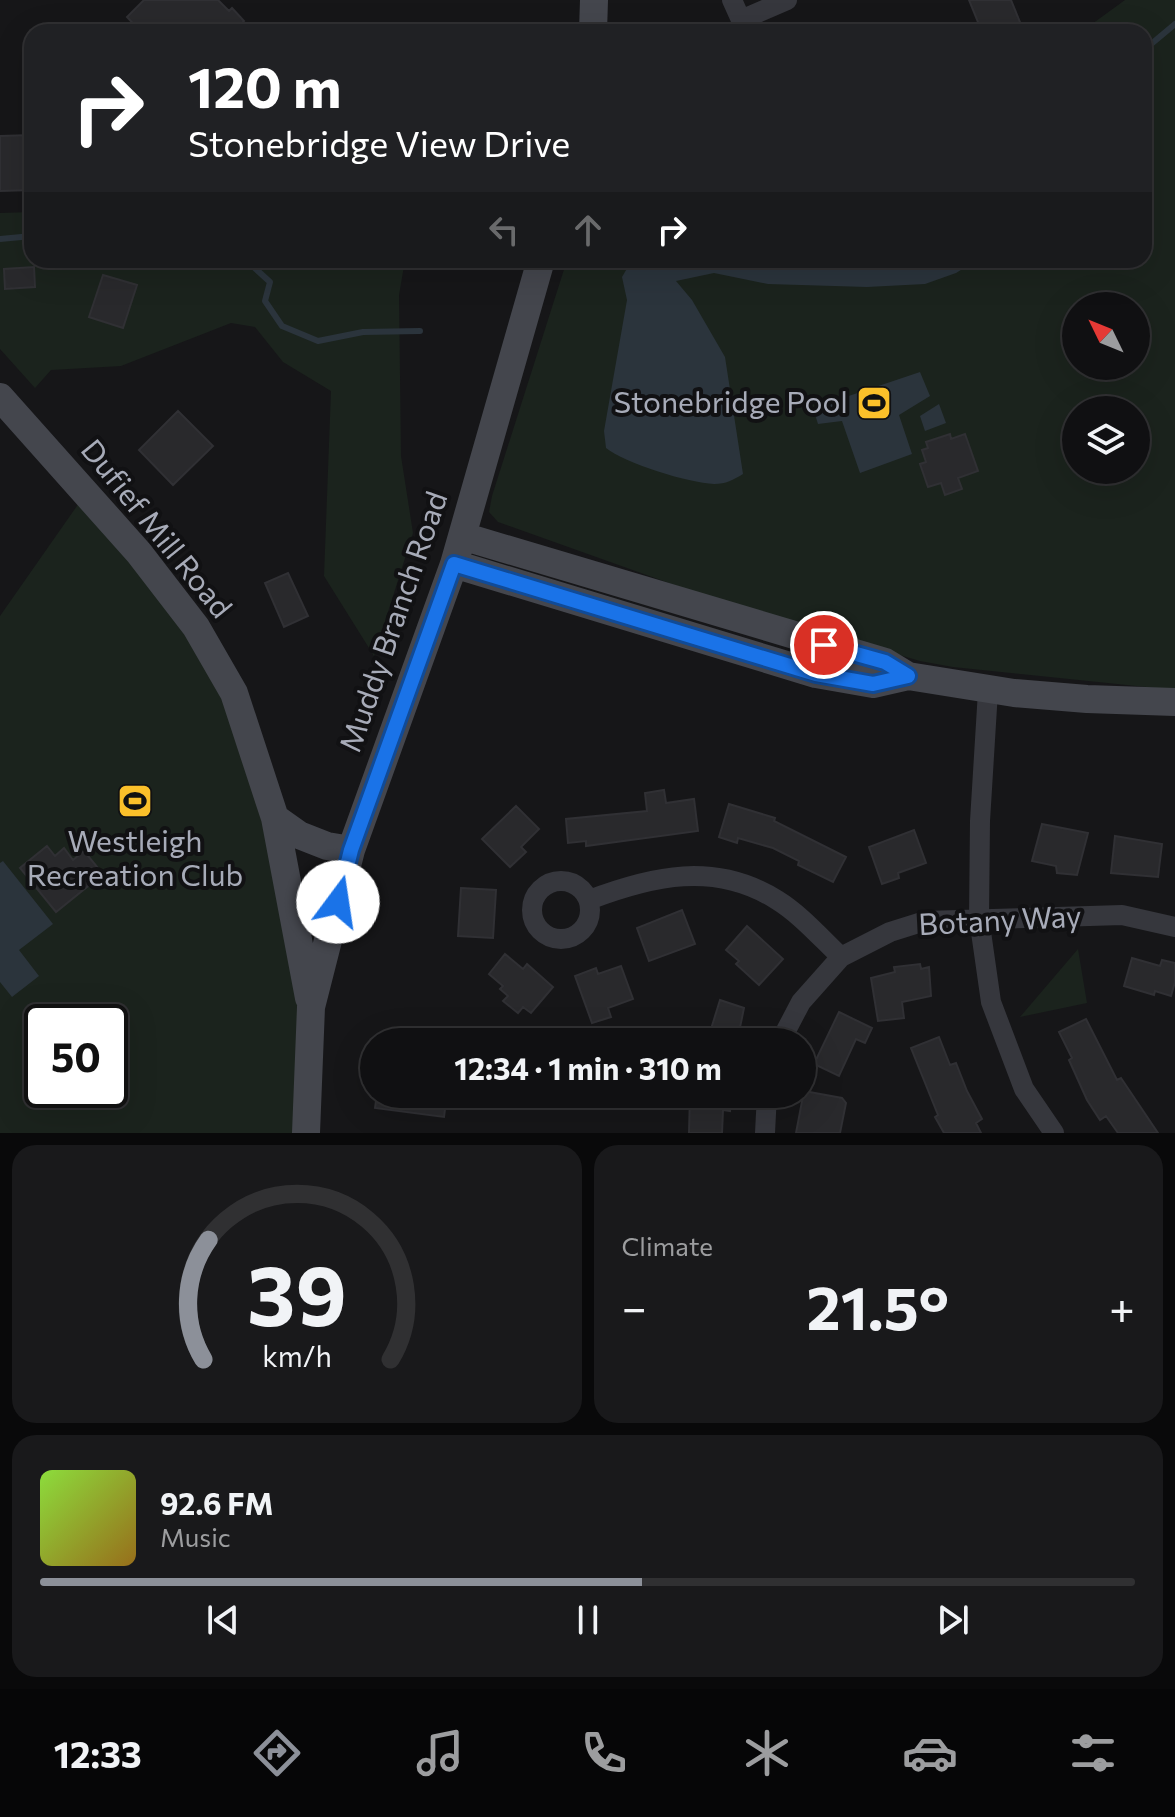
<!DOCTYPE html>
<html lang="en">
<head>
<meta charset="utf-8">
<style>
  body { margin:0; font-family:Commissioner,sans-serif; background:#19191b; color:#f1f3f6; height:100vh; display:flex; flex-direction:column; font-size:30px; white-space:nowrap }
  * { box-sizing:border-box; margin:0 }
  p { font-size:26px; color:#9c9d9f }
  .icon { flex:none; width:44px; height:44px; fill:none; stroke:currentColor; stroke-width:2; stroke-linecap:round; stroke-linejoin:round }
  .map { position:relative; height:1133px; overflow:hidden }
  .sheet { display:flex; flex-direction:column; gap:12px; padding:12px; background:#09090a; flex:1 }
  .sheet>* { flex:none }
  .top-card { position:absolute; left:24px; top:24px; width:1128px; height:244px; border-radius:24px; box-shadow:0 8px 32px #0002,0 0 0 2px #303032; background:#202124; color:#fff; overflow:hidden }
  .needle { width:52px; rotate:313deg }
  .tools { position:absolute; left:1062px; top:292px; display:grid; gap:16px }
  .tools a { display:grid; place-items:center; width:88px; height:88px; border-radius:50%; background:#101012; box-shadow:0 8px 32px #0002,0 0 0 2px #303032; font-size:40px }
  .speed { position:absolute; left:24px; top:1004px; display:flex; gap:16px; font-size:40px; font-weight:700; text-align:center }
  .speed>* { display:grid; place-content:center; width:104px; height:104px; border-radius:50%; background:#101012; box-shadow:0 8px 32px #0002,0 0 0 2px #303032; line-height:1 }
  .speed .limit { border:4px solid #111; border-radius:12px; background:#fff; color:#111 }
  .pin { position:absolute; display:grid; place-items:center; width:68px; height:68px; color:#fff; margin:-34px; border:4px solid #fff; border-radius:50%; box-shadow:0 2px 8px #0007 }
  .me { position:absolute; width:88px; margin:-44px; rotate:14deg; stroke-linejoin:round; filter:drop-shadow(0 0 6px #0008) }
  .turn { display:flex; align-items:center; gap:28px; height:168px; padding:0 32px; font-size:36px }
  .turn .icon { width:104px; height:104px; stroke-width:2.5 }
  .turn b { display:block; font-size:56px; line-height:68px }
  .lanes { display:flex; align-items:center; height:76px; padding:0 32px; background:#0003; justify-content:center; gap:40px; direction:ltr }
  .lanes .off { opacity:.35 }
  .big { font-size:60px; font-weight:700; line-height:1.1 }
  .sheet .card { flex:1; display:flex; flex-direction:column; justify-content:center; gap:12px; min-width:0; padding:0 28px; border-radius:24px; background:#19191b }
  .sheet .dial { align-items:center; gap:0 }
  .dial svg { height:208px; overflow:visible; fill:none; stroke:#303032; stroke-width:7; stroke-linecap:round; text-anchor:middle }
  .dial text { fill:#f1f3f6; stroke:none }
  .song { display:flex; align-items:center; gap:24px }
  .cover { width:96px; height:96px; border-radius:12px; background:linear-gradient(135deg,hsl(90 70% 55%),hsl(40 70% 35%)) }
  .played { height:8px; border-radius:4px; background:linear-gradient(90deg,#8c9099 55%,#303032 55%) }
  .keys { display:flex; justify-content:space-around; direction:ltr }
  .heat { display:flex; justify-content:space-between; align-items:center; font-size:44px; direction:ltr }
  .sheet .tiles { flex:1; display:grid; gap:12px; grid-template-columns:1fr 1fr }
  .card:last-child { grid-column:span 2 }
  .trip { position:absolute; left:360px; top:1028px; width:456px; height:80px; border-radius:40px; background:#101012; box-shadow:0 8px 32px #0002,0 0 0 2px #303032; font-weight:700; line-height:80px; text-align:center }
  .tabs { display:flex; height:128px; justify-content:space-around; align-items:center; background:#060607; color:#9c9d9f }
  .tabs .icon { width:56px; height:56px }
  .tabs .current { color:#8c9099 }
  .tabs b { font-size:36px; color:#f1f3f6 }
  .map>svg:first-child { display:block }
  .green { fill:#1b231d; fill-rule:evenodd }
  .water { fill:#2b343c }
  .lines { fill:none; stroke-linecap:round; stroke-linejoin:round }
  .stream { stroke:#2b343c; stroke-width:6 }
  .building { fill:#29292c; stroke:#303034; stroke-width:2 }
  .street { stroke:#36373d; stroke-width:20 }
  .secondary { stroke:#44464d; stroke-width:28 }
  .route-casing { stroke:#114b97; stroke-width:20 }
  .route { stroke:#1a73e8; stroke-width:14 }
  .labels { text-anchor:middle; stroke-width:8; stroke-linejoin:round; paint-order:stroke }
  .poi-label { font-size:30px; fill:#a7abb8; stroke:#111113; text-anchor:end }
  .street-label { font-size:30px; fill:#a7abb8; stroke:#111113 }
</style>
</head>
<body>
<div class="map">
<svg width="1175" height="1133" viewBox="0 0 1175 1133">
  <rect width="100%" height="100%" fill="#161618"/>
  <!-- green -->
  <path class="green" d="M1125,0H1175V690L953,667L920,661L739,608L498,522L489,512L492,496L567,260H1144V32H1081ZM1076,306H1136V366H1076ZM1076,410H1136V470H1076Z
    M32,212V260H405L399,295L401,456L413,533L374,656L324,576L331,391L283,362L255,327L231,323L121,366L51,370L35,388L0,349V213Z
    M86,493L234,693L311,1006L306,1133H0V616ZM42,1022H110V1090H42Z
    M1078,949L1087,1003L1020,1017Z"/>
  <!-- water -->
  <path class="water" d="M632,260H977L956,273L925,284L867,287L768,284L714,273L676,281L692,300L725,357L743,474C733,480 726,484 714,484C689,483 624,463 606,448L604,431L627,300L622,277Z
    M920,372L930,396L899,415L912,454L860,473L842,421L818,424L813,408Z
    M939,404L946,423L925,431L920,416Z
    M3,861L53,924L19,950L39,976L12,997L0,982V863Z"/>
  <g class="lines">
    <!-- stream -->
    <path class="stream" d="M1144,50L1175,24
      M0,239L32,236
      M246,260L270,282L265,301L282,326L318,341L363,332L420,331"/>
  </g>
  <!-- building -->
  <path class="building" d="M144,0H218L229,11L232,8L244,21L233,32H141L127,17Z
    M969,0H1011L1024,32H982Z
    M32,135V190L0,191V136Z
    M34,267L35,287L5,289L4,269Z
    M103,275L137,285L123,328L89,317Z
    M178,411L213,446L173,485L139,450Z
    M950,434L951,439L965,434L978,471L958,478L962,489L945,495L941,483L928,487L920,464L926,462L922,450L928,448L926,442Z
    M288,573L308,616L284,627L265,583Z
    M664,790L666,803L694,799L698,831L586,846V841L568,843L566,819L647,811L645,793Z
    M729,804L775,818L774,821L846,857L833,882L798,865L799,861L773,848L738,838L737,843L719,837Z
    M516,806L539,829L521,847L526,852L510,867L482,839Z
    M1042,824L1088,833L1077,875L1057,873L1056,866L1032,861Z
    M914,830L926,863L898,873L899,878L882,884L869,847Z
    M1115,836L1162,844L1158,877L1111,873Z
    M47,846L55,856L64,848L73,860L84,851L103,874L56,912L20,868Z
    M461,888L496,890L493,938L458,936Z
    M682,910L695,944L649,961L637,928Z
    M747,926L783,959L759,985L736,964L739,961L726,950Z
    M505,954L523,969L527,964L553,987L531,1013L523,1007L518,1013L503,1001L508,996L500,989L503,986L489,974Z
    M1132,958L1160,966L1162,960L1175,963V982L1171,996L1155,991L1154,995L1124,986Z
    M920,964L921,969L929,967L931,996L902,1002L904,1018L878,1021L871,978L895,972L894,967Z
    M621,966L633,999L608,1008L611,1017L592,1023L575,976L596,968L598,974Z
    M720,1000L744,1008L737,1042H707Z
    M839,1012L872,1028L865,1043L856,1039L839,1076L814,1064Z
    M1086,1019L1117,1080L1121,1078L1158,1133H1118L1106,1116L1100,1120L1087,1100L1069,1060L1072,1058L1059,1032Z
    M939,1037L950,1065L956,1063L967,1091L982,1119L976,1123L981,1133H944L935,1117L938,1115L911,1048Z
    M804,1091L842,1098L846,1103L840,1133H796Z
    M377,1094H447L444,1117L375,1108Z
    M690,1094H731L730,1111L723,1110L722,1133H689Z"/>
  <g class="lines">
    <!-- street -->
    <path class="street" d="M732,0L741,20L787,0
      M988,691L980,821L979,918L991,1002L1024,1089L1054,1133
      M532 910a29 29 0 1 1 58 0a29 29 0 1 1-58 0Z
      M589,900C652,876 715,861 777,900C800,914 821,938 841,957
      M780,1042L801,1002L841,957L890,932L925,921L1122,915L1175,927
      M765,1133L767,1094"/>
    <!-- secondary -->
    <path class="secondary" d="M593,32L594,0
      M0,397L139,553L196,627L234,693L275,818L299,835L327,846L351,850
      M462,536L885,662L908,676
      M454,564L816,674L873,684L908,676L1014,693L1087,699L1175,702
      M275,818L309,998
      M306,1133L311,1007L351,850L454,564L541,260"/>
  </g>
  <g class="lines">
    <!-- route casing -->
    <g class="route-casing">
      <path id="route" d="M338,902L351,850L454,564L816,674L873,684L908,676L885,662L824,645"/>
    </g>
    <!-- route -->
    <use href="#route" class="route"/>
  </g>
  <!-- icons -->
  <defs>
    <g id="stadium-square" transform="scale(1.8)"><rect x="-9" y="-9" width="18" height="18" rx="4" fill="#fbc02a" stroke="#111113"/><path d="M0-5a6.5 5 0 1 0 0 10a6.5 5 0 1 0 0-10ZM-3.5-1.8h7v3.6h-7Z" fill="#111"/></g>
  </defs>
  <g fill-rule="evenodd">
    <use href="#stadium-square" x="874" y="403"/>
    <use href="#stadium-square" x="135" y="801"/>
  </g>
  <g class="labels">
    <!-- poi labels -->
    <g class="poi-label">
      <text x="848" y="413">Stonebridge Pool</text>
      <text x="135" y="852" text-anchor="middle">Westleigh<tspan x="135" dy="34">Recreation Club</tspan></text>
    </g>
    <!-- street labels -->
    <g class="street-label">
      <text transform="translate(156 529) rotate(51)" y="10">Dufief Mill Road</text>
      <text transform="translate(394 622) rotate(-71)" y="10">Muddy Branch Road</text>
      <text transform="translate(1000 921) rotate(-3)" y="10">Botany Way</text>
    </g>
  </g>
</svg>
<div class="tools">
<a><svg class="needle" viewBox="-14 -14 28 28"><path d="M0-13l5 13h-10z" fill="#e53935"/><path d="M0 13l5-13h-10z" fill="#9c9d9f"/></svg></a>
<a><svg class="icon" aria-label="layers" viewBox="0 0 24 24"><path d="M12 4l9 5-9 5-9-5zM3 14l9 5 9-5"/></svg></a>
</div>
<div class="speed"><div class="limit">50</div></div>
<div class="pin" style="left:824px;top:645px;background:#d93025"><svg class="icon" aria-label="arrive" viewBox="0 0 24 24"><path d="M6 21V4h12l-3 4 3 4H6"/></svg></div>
<svg class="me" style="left:338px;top:902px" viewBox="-20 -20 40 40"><circle r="19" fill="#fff"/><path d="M0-13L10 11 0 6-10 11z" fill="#1a73e8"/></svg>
<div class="trip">12:34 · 1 min · 310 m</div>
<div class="top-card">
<div class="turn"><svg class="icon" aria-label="right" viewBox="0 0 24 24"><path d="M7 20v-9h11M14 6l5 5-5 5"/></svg><div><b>120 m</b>Stonebridge View Drive</div></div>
<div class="lanes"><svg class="icon off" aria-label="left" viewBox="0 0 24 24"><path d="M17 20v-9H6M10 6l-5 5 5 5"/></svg><svg class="icon off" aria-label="ahead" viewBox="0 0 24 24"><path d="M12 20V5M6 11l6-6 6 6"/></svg><svg class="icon" aria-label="right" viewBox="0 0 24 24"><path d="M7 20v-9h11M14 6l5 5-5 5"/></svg></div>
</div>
</div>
<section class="sheet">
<div class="tiles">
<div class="card dial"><svg viewBox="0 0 100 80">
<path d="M14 69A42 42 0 1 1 86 69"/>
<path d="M14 69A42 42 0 0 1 16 23" stroke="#8c9099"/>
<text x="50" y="56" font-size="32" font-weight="700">39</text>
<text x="50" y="72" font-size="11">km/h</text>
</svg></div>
<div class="card"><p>Climate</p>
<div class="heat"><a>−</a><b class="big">21.5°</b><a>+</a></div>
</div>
<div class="card">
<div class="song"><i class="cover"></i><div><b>92.6 FM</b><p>Music</p></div></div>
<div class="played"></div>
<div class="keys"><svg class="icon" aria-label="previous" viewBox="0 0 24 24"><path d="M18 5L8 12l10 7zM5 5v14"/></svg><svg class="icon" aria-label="pause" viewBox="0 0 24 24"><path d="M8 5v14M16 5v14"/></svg><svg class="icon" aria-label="next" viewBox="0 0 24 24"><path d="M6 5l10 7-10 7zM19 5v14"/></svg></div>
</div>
</div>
</section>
<nav class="tabs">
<b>12:33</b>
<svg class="icon current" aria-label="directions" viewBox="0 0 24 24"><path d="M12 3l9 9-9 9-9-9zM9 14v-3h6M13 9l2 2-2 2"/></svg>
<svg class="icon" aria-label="music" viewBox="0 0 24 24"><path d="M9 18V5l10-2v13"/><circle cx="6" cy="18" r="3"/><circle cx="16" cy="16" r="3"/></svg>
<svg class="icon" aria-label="phone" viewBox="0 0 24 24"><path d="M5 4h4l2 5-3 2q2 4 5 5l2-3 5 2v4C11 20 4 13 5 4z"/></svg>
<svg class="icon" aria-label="climate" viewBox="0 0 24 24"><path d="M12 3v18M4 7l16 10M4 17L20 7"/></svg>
<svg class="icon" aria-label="car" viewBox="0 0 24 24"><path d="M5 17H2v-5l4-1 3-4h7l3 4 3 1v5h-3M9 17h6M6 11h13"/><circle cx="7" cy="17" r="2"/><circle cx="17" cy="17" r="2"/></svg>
<svg class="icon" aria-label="filters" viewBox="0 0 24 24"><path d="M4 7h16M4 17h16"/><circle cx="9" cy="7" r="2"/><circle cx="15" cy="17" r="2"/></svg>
</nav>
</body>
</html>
